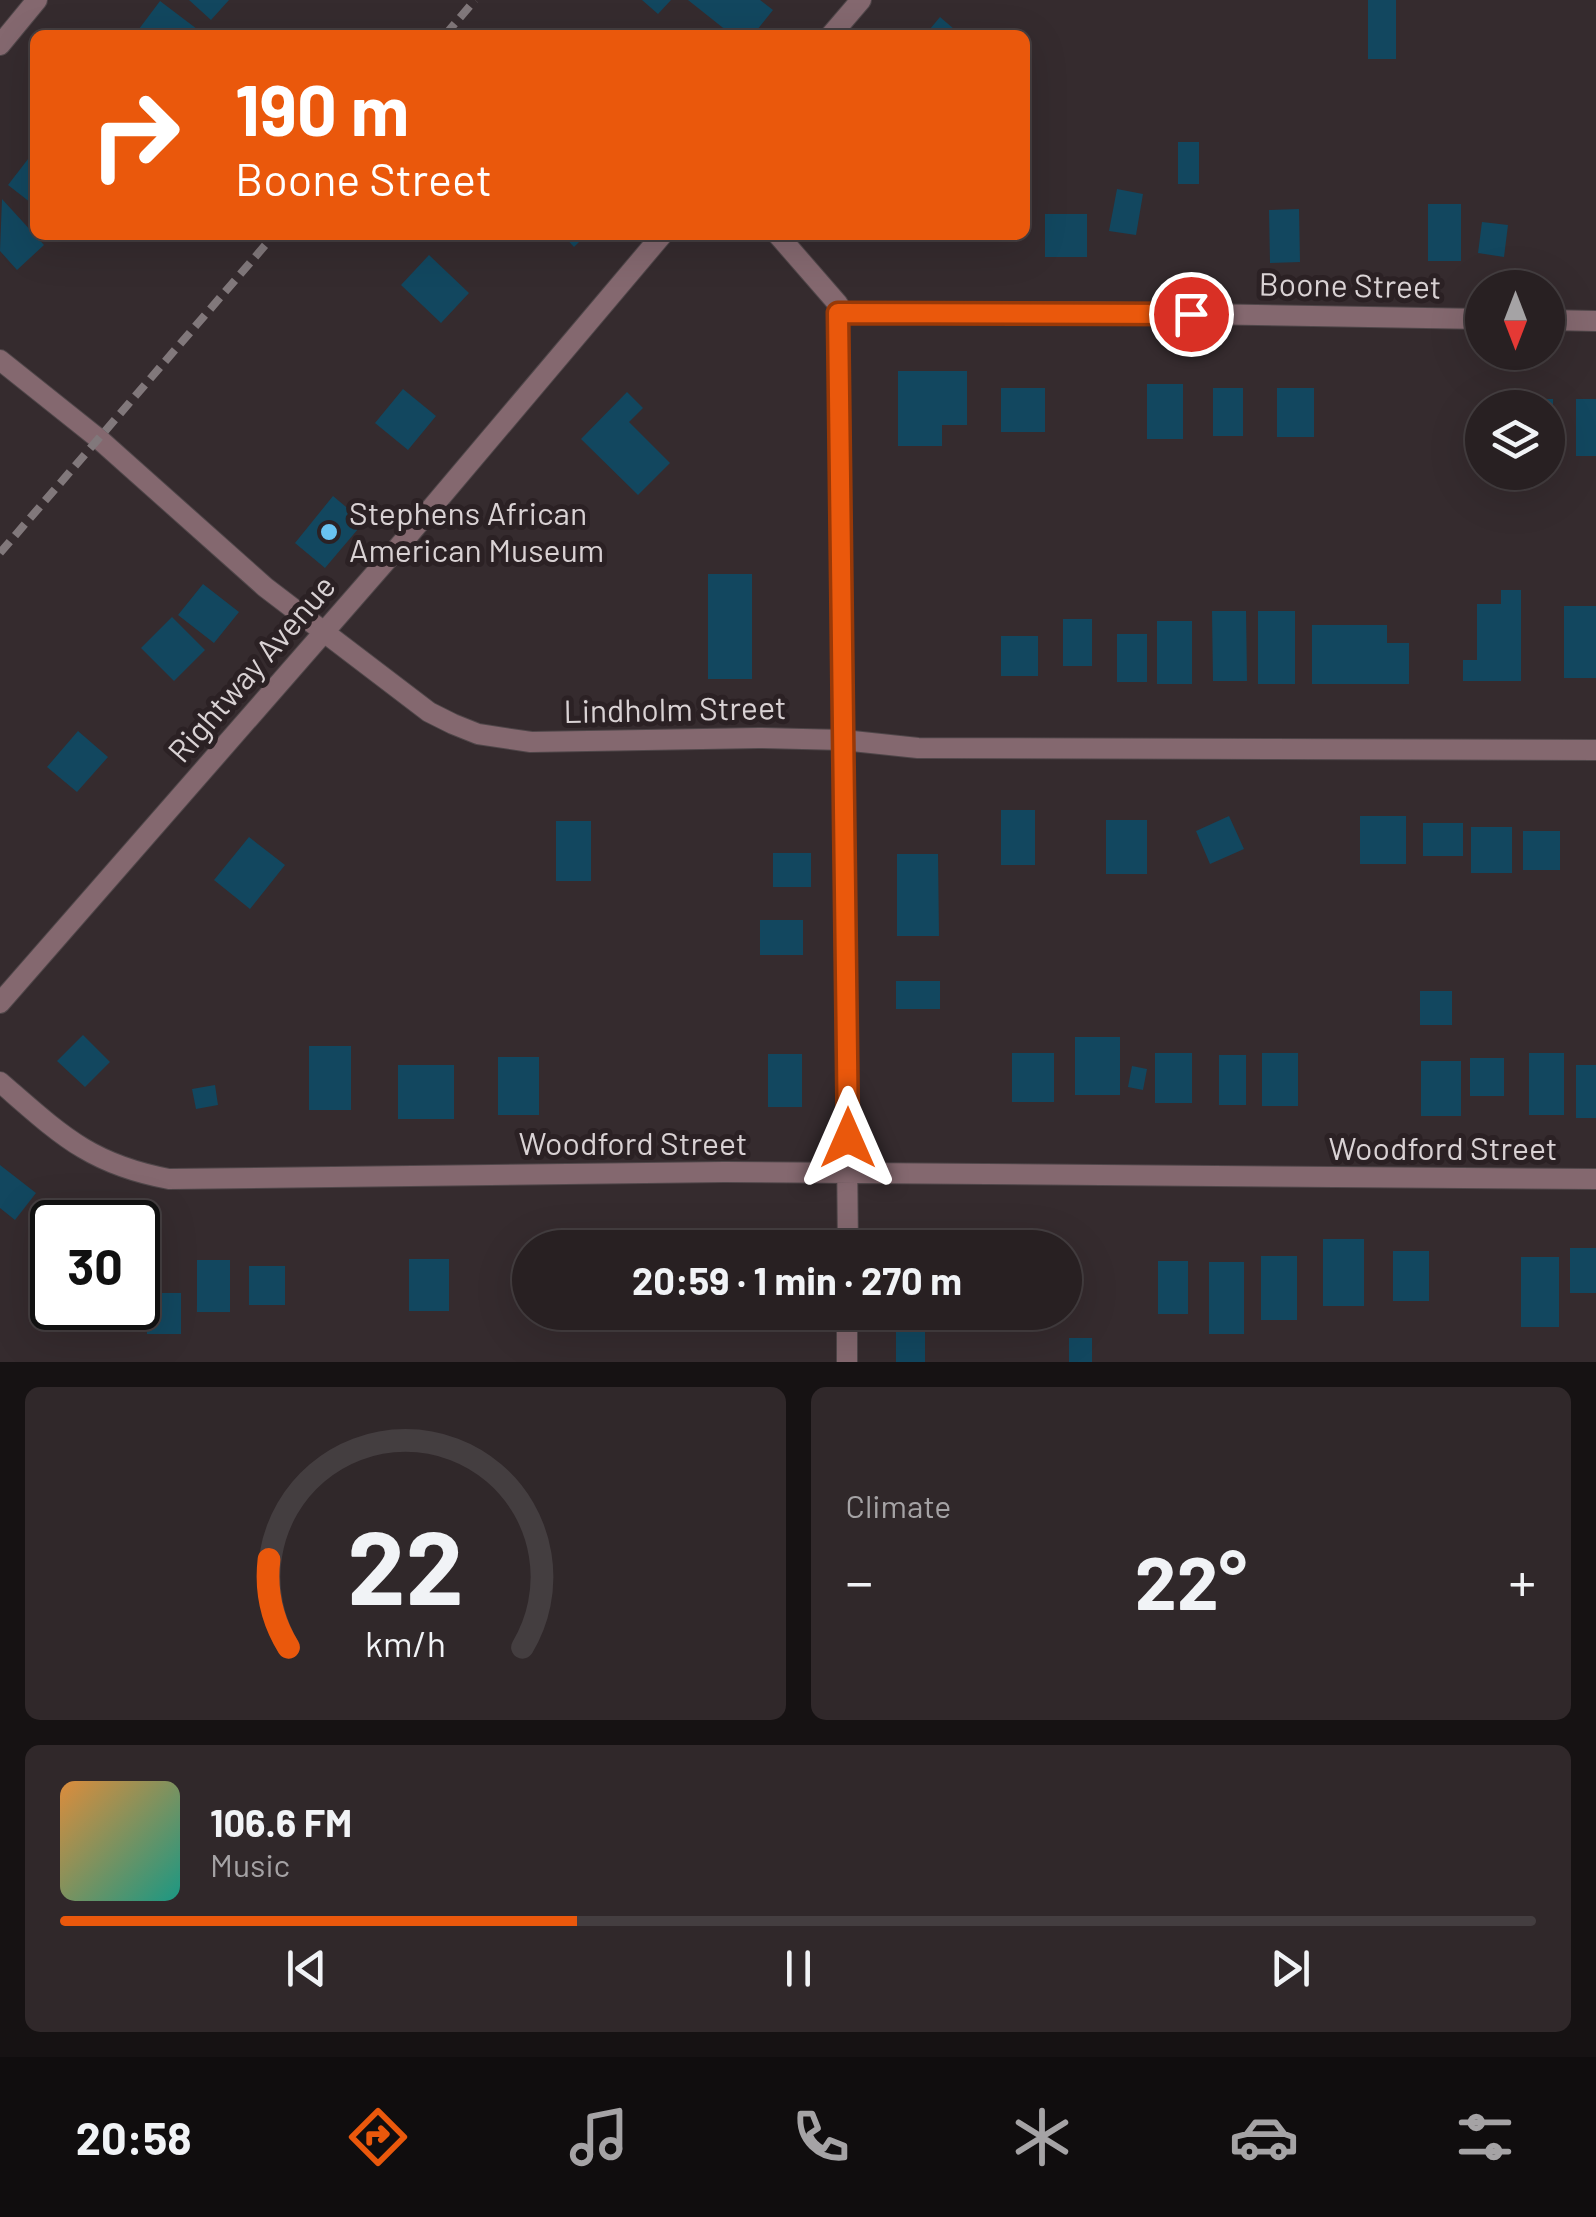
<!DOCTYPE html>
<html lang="en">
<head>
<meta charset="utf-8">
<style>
  body { margin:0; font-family:Barlow,sans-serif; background:#30282a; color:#f1f3f6; height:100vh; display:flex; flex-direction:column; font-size:38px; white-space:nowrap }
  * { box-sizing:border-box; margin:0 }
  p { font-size:32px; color:#a5a3a5 }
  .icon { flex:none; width:55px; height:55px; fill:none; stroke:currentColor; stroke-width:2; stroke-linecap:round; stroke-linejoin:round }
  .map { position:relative; height:1362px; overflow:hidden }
  .drawer { display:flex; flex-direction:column; gap:25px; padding:25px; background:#161213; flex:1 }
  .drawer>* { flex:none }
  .top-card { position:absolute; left:30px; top:30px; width:1000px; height:210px; border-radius:15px; box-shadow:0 10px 40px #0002,0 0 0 2px #443e40; background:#ea580c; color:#fff; overflow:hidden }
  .needle { width:65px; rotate:180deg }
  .tools { position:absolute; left:1465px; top:270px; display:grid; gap:20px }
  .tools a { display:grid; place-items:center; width:100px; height:100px; border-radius:50%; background:#282022; box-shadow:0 10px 40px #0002,0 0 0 2px #443e40; font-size:50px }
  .speed { position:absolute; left:30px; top:1200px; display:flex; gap:20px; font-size:50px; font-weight:700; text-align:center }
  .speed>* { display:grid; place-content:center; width:130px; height:130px; border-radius:50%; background:#282022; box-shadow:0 10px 40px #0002,0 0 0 2px #443e40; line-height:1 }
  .speed .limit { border:5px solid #111; border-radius:15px; background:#fff; color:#111 }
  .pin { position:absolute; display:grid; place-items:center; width:85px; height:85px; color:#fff; margin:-42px; border:5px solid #fff; border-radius:50%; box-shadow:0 2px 10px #0007 }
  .me { position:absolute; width:110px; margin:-55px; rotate:0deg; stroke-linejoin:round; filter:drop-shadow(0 0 8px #0008) }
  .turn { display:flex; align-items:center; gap:35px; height:210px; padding:0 40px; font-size:45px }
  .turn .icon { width:130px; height:130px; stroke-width:2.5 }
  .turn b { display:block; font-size:70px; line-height:85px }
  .big { font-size:75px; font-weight:700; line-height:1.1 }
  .drawer .widget { flex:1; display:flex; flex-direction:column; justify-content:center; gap:15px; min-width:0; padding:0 35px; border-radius:15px; background:#30282a }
  .drawer .dial { align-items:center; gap:0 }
  .dial svg { height:260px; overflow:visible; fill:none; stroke:#443e40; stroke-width:7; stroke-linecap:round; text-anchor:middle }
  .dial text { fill:#f1f3f6; stroke:none }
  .song { display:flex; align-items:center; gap:30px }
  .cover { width:120px; height:120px; border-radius:15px; background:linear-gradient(135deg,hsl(30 70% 55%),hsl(170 70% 35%)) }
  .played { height:10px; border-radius:5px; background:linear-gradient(90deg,#ea580c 35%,#443e40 35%) }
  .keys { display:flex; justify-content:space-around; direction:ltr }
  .heat { display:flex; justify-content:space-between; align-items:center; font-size:55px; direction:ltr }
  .drawer .tiles { flex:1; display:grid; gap:25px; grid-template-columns:1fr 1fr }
  .widget:last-child { grid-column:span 2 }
  .trip { position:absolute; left:512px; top:1230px; width:570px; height:100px; border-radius:50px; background:#282022; box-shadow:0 10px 40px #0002,0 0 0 2px #443e40; font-weight:700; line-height:100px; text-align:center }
  .tab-bar { display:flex; height:160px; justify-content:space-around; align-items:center; background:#100d0e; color:#a5a3a5 }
  .tab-bar .icon { width:70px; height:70px }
  .tab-bar .on { color:#ea580c }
  .tab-bar b { font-size:45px; color:#f1f3f6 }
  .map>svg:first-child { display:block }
  .building { fill:#12475f }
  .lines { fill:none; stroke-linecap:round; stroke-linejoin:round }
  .street-casing { stroke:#4f4649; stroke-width:22 }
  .street { stroke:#84686f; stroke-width:20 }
  .rail { stroke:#81787b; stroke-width:8; stroke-dasharray:15 8; stroke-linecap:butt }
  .route-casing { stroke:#983908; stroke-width:25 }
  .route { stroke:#ea580c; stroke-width:18 }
  .poi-dot { fill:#69c3f1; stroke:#2b2124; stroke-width:4 }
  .labels { text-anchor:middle; stroke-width:10; stroke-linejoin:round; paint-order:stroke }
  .street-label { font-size:32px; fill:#d9d2d4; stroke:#2b2124 }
  .poi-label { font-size:32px; fill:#d9d2d4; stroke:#2b2124; text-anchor:start }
</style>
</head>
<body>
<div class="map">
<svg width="1596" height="1362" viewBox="0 0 1596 1362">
  <rect width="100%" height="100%" fill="#352b2e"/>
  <!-- building -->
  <path class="building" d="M189,0H229L211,20Z
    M642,0H671L658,14Z
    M688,0H760L773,10L753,35H732Z
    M1368,0H1396V59H1368Z
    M160,1L197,29L193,35L136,33Z
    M940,17L961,35H925Z
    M1178,142H1199V184H1178Z
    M35,150V206L8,185Z
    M1117,189L1143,194L1136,235L1109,231Z
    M2,199L44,245L17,270L0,251Z
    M1428,204H1461V261H1428Z
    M1299,209L1300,262L1270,263L1269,210Z
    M1045,214H1087V257H1045Z
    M1482,222L1508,225L1504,257L1478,253Z
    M563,235H586L574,247Z
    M429,255L469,293L441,323L401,285Z
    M898,371H967V425H942V446H898Z
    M1147,384H1183V439H1147Z
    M1001,388H1045V432H1001Z
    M1213,388H1243V436H1213Z
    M1277,388H1314V437H1277Z
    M403,389L436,416L408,450L375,423Z
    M627,392L643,408L629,422L670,463L638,495L581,439Z
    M1504,399H1553V439H1548V408H1504Z
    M1576,399H1596V456H1576Z
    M333,496L364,522L325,568L295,543Z
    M708,574H752V679H708Z
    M203,584L239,612L214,643L178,615Z
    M1501,590H1521V681H1463V660H1477V604H1501Z
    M1564,606H1596V678H1564Z
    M1212,611H1246L1247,681H1213Z
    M1258,611H1295V684H1258Z
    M172,617L205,650L174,681L141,648Z
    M1063,619H1092V666H1063Z
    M1157,621H1192V684H1157Z
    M1312,625H1387V643H1409V684H1312Z
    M1117,634H1147V682H1117Z
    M1001,636H1038V676H1001Z
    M78,731L108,757L77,792L47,767Z
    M1001,810H1035V865H1001Z
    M1229,816L1244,849L1210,864L1196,831Z
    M1360,816H1406V864H1360Z
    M1106,820H1147V874H1106Z
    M556,821H591V881H556Z
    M1423,823H1463V856H1423Z
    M1471,827H1512V873H1471Z
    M1523,831H1560V870H1523Z
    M249,837L285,865L250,909L214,880Z
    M773,853H811V887H773Z
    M897,854H938L939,936H897Z
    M760,920H803V955H760Z
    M896,981H940V1009H896Z
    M1420,991H1452V1025H1420Z
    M83,1035L110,1062L85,1087L57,1061Z
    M1075,1037H1120V1095H1075Z
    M309,1046H351V1110H309Z
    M1012,1053H1054V1102H1012Z
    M1155,1053H1192V1103H1155Z
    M1262,1053H1298V1106H1262Z
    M1529,1053H1564V1115H1529Z
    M768,1054H802V1107H768Z
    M1219,1055H1246V1105H1219Z
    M498,1057H539V1115H498Z
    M1470,1058H1504V1096H1470Z
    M1421,1061H1461V1116H1421Z
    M398,1065H454V1119H398Z
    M1576,1065H1596V1118H1576Z
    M1132,1066L1147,1069L1143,1090L1128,1087Z
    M215,1085L218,1105L196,1109L192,1089Z
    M0,1165L36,1193L15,1220L0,1208Z
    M1323,1239H1364V1306H1323Z
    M1570,1248H1596V1293H1570Z
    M1393,1251H1429V1301H1393Z
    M1261,1256H1297V1320H1261Z
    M1521,1257H1559V1327H1521Z
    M409,1259H449V1311H409Z
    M197,1260H230V1312H197Z
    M1158,1261H1188V1314H1158Z
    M1209,1262H1244V1334H1209Z
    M249,1266H285V1305H249Z
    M147,1293H181V1334H147Z
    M968,1312H994V1322H968Z
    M896,1324H925V1362H896Z
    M1069,1338H1092V1362H1069Z"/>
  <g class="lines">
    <!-- street casing -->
    <g class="street-casing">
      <path id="street" d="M831,35L861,0
        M0,45L37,0
        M778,235L838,304L848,1248
        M838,313L1081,312L1482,319
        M1548,320L1596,321
        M0,360L99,439L265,587L429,712L453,724L478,734L531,742L759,738L843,740L918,748L1596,750
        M0,1003L407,537L662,235
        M0,1082C60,1134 89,1164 169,1179L724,1172L1596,1179
        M847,1362V1312"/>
    </g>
    <!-- street -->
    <use href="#street" class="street"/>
    <!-- rail -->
    <path class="rail" d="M445,35L475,0
      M0,553L274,235"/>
  </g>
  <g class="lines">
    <!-- route casing -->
    <g class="route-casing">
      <path id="route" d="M848,1138L838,313L1191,314"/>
    </g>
    <!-- route -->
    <use href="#route" class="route"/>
  </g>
  <!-- markers -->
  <circle class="poi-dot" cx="329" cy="532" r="10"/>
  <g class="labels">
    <!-- street labels -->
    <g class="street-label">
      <text transform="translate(1350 286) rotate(1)" y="11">Boone Street</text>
      <text transform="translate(252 669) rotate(-49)" y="11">Rightway Avenue</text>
      <text transform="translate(675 710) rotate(-1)" y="11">Lindholm Street</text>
      <text x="633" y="1155">Woodford Street</text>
      <text x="1443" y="1160">Woodford Street</text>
    </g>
    <!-- poi labels -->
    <g class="poi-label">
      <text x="349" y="525">Stephens African<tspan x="349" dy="37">American Museum</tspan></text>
    </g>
  </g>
</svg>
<div class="tools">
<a><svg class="needle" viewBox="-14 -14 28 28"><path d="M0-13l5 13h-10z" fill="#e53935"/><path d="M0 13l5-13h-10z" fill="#a5a3a5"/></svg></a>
<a><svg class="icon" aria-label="layers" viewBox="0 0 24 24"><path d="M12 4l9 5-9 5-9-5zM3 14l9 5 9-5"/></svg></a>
</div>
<div class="speed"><div class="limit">30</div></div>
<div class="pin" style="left:1191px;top:314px;background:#d93025"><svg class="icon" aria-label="arrive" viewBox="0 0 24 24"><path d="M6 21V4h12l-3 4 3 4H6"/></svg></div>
<svg class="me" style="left:848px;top:1138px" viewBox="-20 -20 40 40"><path d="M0-17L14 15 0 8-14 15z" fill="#ea580c" stroke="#fff" stroke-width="4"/></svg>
<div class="trip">20:59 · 1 min · 270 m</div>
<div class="top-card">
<div class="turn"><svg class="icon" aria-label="right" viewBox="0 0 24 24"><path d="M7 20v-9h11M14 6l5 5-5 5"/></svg><div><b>190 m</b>Boone Street</div></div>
</div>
</div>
<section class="drawer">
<div class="tiles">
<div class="widget dial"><svg viewBox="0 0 100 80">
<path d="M14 69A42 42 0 1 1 86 69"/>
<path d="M14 69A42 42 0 0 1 8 42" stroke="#ea580c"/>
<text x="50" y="56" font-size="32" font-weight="700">22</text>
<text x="50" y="72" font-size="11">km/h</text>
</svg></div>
<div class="widget"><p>Climate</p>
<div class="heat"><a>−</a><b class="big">22°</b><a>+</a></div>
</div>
<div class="widget">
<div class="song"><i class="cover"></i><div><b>106.6 FM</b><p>Music</p></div></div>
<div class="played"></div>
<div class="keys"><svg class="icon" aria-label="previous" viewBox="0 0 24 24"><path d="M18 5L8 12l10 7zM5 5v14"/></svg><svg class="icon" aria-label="pause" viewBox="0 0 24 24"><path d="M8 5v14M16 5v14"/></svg><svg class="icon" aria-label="next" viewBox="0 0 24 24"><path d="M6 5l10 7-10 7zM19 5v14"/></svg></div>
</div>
</div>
</section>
<nav class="tab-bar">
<b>20:58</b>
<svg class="icon on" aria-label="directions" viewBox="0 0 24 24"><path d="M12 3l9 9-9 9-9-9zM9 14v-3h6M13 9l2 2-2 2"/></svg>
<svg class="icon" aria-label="music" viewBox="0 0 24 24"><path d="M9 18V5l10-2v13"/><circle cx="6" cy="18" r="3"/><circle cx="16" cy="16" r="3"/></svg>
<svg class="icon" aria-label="phone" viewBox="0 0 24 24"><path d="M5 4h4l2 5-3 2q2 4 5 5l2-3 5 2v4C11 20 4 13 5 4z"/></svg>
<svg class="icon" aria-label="climate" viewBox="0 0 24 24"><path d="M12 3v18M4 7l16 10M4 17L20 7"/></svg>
<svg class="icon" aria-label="car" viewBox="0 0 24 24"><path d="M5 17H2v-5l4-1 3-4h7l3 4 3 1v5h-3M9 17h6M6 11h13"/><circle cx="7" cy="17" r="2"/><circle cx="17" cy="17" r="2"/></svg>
<svg class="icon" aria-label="filters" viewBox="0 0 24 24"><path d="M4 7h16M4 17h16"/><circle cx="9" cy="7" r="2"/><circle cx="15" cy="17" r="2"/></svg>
</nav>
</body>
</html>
